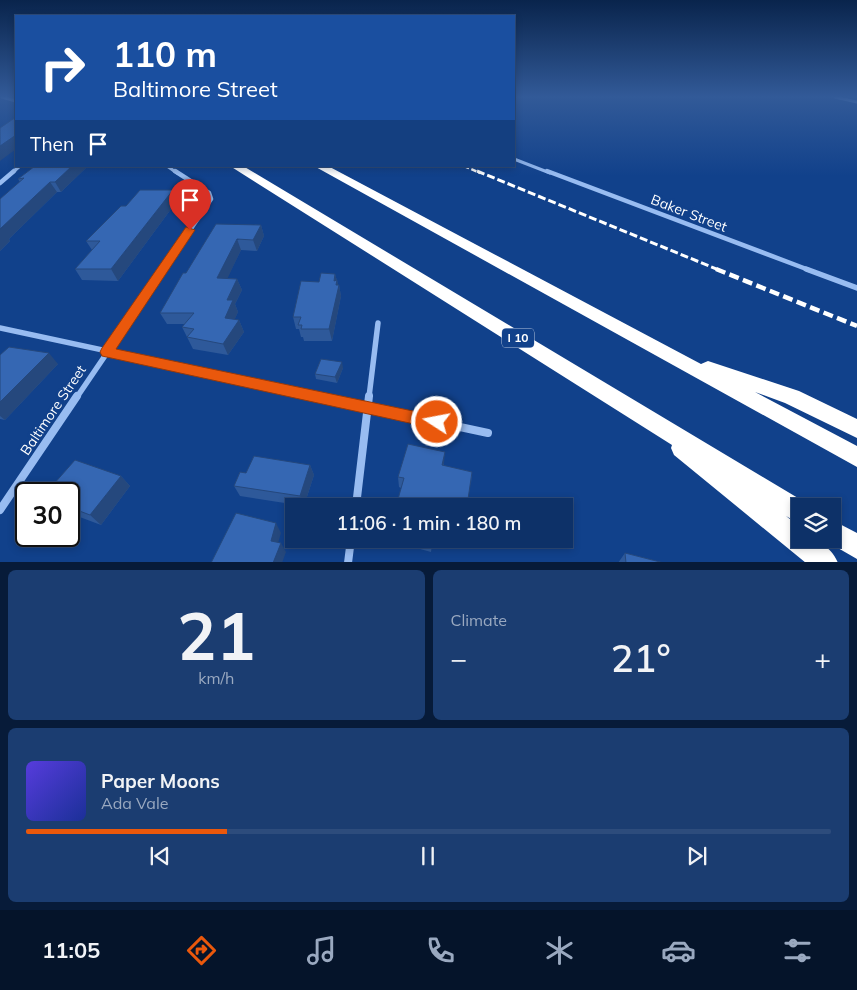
<!DOCTYPE html>
<html lang="en">
<head>
<meta charset="utf-8">
<style>
  body { margin:0; font-family:Mulish,sans-serif; background:#1b3d71; color:#f1f3f6; height:100vh; display:flex; flex-direction:column; font-size:19px; white-space:nowrap }
  * { box-sizing:border-box; margin:0 }
  p { font-size:16px; color:#9aa9c0 }
  .icon { flex:none; width:28px; height:28px; fill:none; stroke:currentColor; stroke-width:2; stroke-linecap:round; stroke-linejoin:round }
  .map { position:relative; height:562px; overflow:hidden }
  .details { display:flex; flex-direction:column; gap:8px; padding:8px; background:#071b39; flex:1 }
  .details>* { flex:none }
  .top-card { position:absolute; left:15px; top:15px; width:500px; height:152px; border-radius:0px; box-shadow:0 2px 8px #0003,0 0 0 1px #2d4c7c; background:#1a4fa0; color:#fff; overflow:hidden }
  .controls { position:absolute; left:791px; top:498px; display:grid; gap:10px }
  .controls a { display:grid; place-items:center; width:50px; height:50px; border-radius:0px; background:#0d3168; box-shadow:0 2px 8px #0003,0 0 0 1px #2d4c7c; font-size:25px }
  .speed { position:absolute; left:15px; top:482px; display:flex; gap:10px; font-size:25px; font-weight:700; text-align:center }
  .speed>* { display:grid; place-content:center; width:65px; height:65px; border-radius:50%; background:#0d3168; box-shadow:0 2px 8px #0003,0 0 0 1px #2d4c7c; line-height:1 }
  .speed .limit { border:2px solid #111; border-radius:8px; background:#fff; color:#111 }
  .pin { position:absolute; display:grid; place-items:center; width:42px; height:42px; color:#fff; margin:-51px -21px; border-radius:50% 50% 50% 0; rotate:-45deg; box-shadow:0 0 5px #0007 }
  .pin .icon { rotate:45deg }
  .me { position:absolute; width:55px; margin:-28px; rotate:281deg; stroke-linejoin:round; filter:drop-shadow(0 0 4px #0008) }
  .turn { display:flex; align-items:center; gap:18px; height:105px; padding:0 15px; font-size:22px }
  .turn .icon { width:65px; height:65px; stroke-width:2.5 }
  .turn b { display:block; font-size:35px; line-height:42px }
  .then { display:flex; align-items:center; height:48px; padding:0 15px; background:#0003; gap:10px; font-size:19px }
  .big { font-size:38px; font-weight:600; line-height:1.1 }
  .details .tile { flex:1; display:flex; flex-direction:column; justify-content:center; gap:8px; min-width:0; padding:0 18px; border-radius:8px; background:#1b3d71 }
  .details .dial { align-items:center; gap:0 }
  .dial b { font-size:65px; line-height:1 }
  .song { display:flex; align-items:center; gap:15px }
  .cover { width:60px; height:60px; border-radius:8px; background:linear-gradient(135deg,hsl(250 70% 55%),hsl(230 70% 35%)) }
  .played { height:5px; border-radius:2px; background:linear-gradient(90deg,#ea580c 25%,#2d4c7c 25%) }
  .keys { display:flex; justify-content:space-around; direction:ltr }
  .heat { display:flex; justify-content:space-between; align-items:center; font-size:28px; direction:ltr }
  .details .tiles { flex:1; display:grid; gap:8px; grid-template-columns:1fr 1fr }
  .tile:last-child { grid-column:span 2 }
  .trip { position:absolute; left:285px; top:498px; width:288px; height:50px; border-radius:0px; background:#0d3168; box-shadow:0 2px 8px #0003,0 0 0 1px #2d4c7c; font-weight:600; line-height:50px; text-align:center }
  .dock { display:flex; height:80px; justify-content:space-around; align-items:center; background:#05142a; color:#9aa9c0 }
  .dock .icon { width:35px; height:35px }
  .dock .on { color:#ea580c }
  .dock b { font-size:22px; color:#f1f3f6 }
  .map>svg:first-child { display:block }
  .lines { fill:none; stroke-linecap:round; stroke-linejoin:round }
  .street-far3 { stroke:#98bcf1; stroke-width:3 }
  .street-far2 { stroke:#98bcf1; stroke-width:4.5 }
  .street-far1 { stroke:#98bcf1; stroke-width:5.5 }
  .street { stroke:#98bcf1; stroke-width:8 }
  .highway { fill:#fff; fill-rule:evenodd }
  .rail-far2 { stroke:#fff; stroke-width:2.5; stroke-dasharray:5.5 2.5; stroke-linecap:butt }
  .rail-far1 { stroke:#fff; stroke-width:3; stroke-dasharray:8 3; stroke-linecap:butt }
  .rail { stroke:#fff; stroke-width:4.5; stroke-dasharray:10 4.5; stroke-linecap:butt }
  .wall { fill:#2e599a }
  .shaded-wall { fill:#25487d }
  .building { fill:#3567b3; stroke:#25487d }
  .route { fill:#ea580c; stroke:#983908 }
  .labels { text-anchor:middle; stroke-width:5; stroke-linejoin:round; paint-order:stroke }
  .shield { fill:#11418b; stroke:#b8c6dc; stroke-width:1 }
  .shield-label { font-size:12px; font-weight:bold; fill:#fff }
  .street-label { font-size:14px; fill:#fff; stroke:#11418b }
</style>
</head>
<body>
<div class="map">
<svg width="857" height="563" viewBox="0 0 857 563">
  <rect width="100%" height="100%" fill="#11418b"/>
  <g class="lines">
    <!-- street-far3 -->
    <path class="street-far3" d="M2,97L16,101
      M835,97L857,102
      M514,159L550,173
      M167,166L177,173
      M12,173L20,166"/>
    <!-- street-far2 -->
    <path class="street-far2" d="M547,171L809,270
      M0,183L14,171
      M163,270L211,199L209,193L175,171"/>
    <!-- street-far1 -->
    <path class="street-far1" d="M806,269L857,288
      M0,328L321,397
      M77,397L164,269
      M369,397L378,323"/>
    <!-- street -->
    <path class="street" d="M315,396L488,433
      M356,506L369,396
      M0,510L77,396
      M348,563L351,539"/>
    <!-- highway -->
    <path class="highway" d="M230,166H243L808,504L809,506H800V524L786,516L800,527V539C817,539 831,546 838,563H806L674,455L671,448L672,445Z
      M314,166H328L701,364L708,361L799,391L857,419V438L785,403L755,392L857,446V467Z
      M832,520L857,533V559L824,540L823,539H832Z"/>
    <!-- rail-far2 -->
    <path class="rail-far2" d="M464,166L480,173"/>
    <!-- rail-far1 -->
    <path class="rail-far1" d="M477,171L719,270"/>
    <!-- rail -->
    <path class="rail" d="M716,269L857,326"/>
  </g>
  <!-- wall -->
  <path class="wall" d="M35,166H88L61,192H57L9,239L10,241L0,251V199L20,182L18,179Z
    M173,190L177,201L118,281L82,280L75,269L92,250L86,241L126,206Z
    M261,225L264,236L257,251L241,250L227,278L237,279L242,290L235,304L238,312L234,320H239L244,332L228,355L193,349L182,327L185,324H167L160,313L186,273Z
    M335,274L337,281V280L338,285H339L341,296L332,341H304L303,337H301L299,329H296L293,317L319,282Z
    M0,355L58,364L5,420L0,419Z
    M343,368L337,383L316,379L315,374Z
    M444,463V466L472,472L471,483L401,488L399,487L398,477Z
    M310,465L314,475L304,506L240,496L234,486L246,473Z
    M121,476L130,486L101,525L69,513V494Z
    M390,539H433L431,552L391,541Z
    M451,539H469L468,543Z
    M625,553L664,563H618Z"/>
  <!-- shaded-wall -->
  <path class="shaded-wall" d="M16,135V149L0,161V146Z
    M72,166H88L61,192L55,182Z
    M50,182L57,192L9,239L10,241L0,251V229Z
    M173,190L177,201L118,281L111,269Z
    M261,225L264,236L257,251L253,240Z
    M237,239L241,250L222,290L217,278Z
    M335,274L339,287V285L341,296L332,341L329,329L334,281Z
    M237,279L242,290L235,304L238,312L230,330L225,318L227,300Z
    M239,320L244,332L228,355L223,344Z
    M49,353L58,364L5,420L0,416V402Z
    M342,362L343,368L337,383L335,377Z
    M445,452L444,463L441,476L442,465Z
    M310,465L314,475L304,506L300,496Z
    M121,476L130,486L101,525L90,515Z
    M276,523L281,533L276,550L271,541Z
    M432,539H433L431,552V542Z
    M281,543L286,552L282,563H273Z"/>
  <!-- building -->
  <path class="building" d="M16,117V135L0,146V128Z
    M35,166H72L55,182H50L0,229V199L24,178L18,179Z
    M140,190H173L111,269H75L100,241H86L121,206H126Z
    M216,224L261,225L253,240L237,239L217,278L237,279L227,300H233L225,318L239,320L223,344L187,337L194,329L182,327L194,313H160L183,273H186Z
    M321,273L335,274L334,281L337,280L336,285H339L329,329H301L302,325H298L301,317H293L301,281L319,282Z
    M9,347L49,353L0,402V355Z
    M321,359L342,362L335,377L315,374Z
    M408,444L445,452L442,465L472,472L467,506H396L404,478L398,477Z
    M254,456L310,465L300,496L234,486L240,472L246,473Z
    M75,460L121,476L90,515L69,507V494H45Z
    M236,513L276,523L271,541L281,543L273,563H211Z
    M416,539H432L431,542Z
    M625,553L664,563H626Z"/>
  <!-- sky -->
  <linearGradient id="sky" x2="0" y2="1"><stop stop-color="#09244c"/><stop offset="0.55" stop-color="#325a98"/><stop offset="1" stop-color="#325a98" stop-opacity="0"/></linearGradient>
  <rect width="857" height="176" fill="url(#sky)"/>
  <!-- route -->
  <path class="route" d="M186,227L195,230L116,349L437,416L442,418L444,422L442,427L437,429L102,356L100,352L102,348Z"/>
  <g class="labels">
    <!-- shield labels -->
    <rect class="shield" x="502" y="328.5" width="32" height="19" rx="4"/>
    <g class="shield-label">
      <text x="518" y="342">I 10</text>
    </g>
    <!-- street labels -->
    <g class="street-label">
      <text transform="translate(689 213) rotate(21)" y="5">Baker Street</text>
      <text transform="translate(53 410) rotate(-56)" y="5">Baltimore Street</text>
    </g>
  </g>
</svg>
<div class="controls">
<a><svg class="icon" aria-label="layers" viewBox="0 0 24 24"><path d="M12 4l9 5-9 5-9-5zM3 14l9 5 9-5"/></svg></a>
</div>
<div class="speed"><div class="limit">30</div></div>
<div class="pin" style="left:190px;top:230px;background:#d93025"><svg class="icon" aria-label="arrive" viewBox="0 0 24 24"><path d="M6 21V4h12l-3 4 3 4H6"/></svg></div>
<svg class="me" style="left:437px;top:422px" viewBox="-20 -20 40 40"><circle r="17" fill="#ea580c" stroke="#fff" stroke-width="3"/><path d="M0-11L8 9 0 5-8 9z" fill="#fff"/></svg>
<div class="trip">11:06 · 1 min · 180 m</div>
<div class="top-card">
<div class="turn"><svg class="icon" aria-label="right" viewBox="0 0 24 24"><path d="M7 20v-9h11M14 6l5 5-5 5"/></svg><div><b>110 m</b>Baltimore Street</div></div>
<div class="then">Then<svg class="icon" aria-label="arrive" viewBox="0 0 24 24"><path d="M6 21V4h12l-3 4 3 4H6"/></svg></div>
</div>
</div>
<section class="details">
<div class="tiles">
<div class="tile dial"><b>21</b><p>km/h</p></div>
<div class="tile"><p>Climate</p>
<div class="heat"><a>−</a><b class="big">21°</b><a>+</a></div>
</div>
<div class="tile">
<div class="song"><i class="cover"></i><div><b>Paper Moons</b><p>Ada Vale</p></div></div>
<div class="played"></div>
<div class="keys"><svg class="icon" aria-label="previous" viewBox="0 0 24 24"><path d="M18 5L8 12l10 7zM5 5v14"/></svg><svg class="icon" aria-label="pause" viewBox="0 0 24 24"><path d="M8 5v14M16 5v14"/></svg><svg class="icon" aria-label="next" viewBox="0 0 24 24"><path d="M6 5l10 7-10 7zM19 5v14"/></svg></div>
</div>
</div>
</section>
<nav class="dock">
<b>11:05</b>
<svg class="icon on" aria-label="directions" viewBox="0 0 24 24"><path d="M12 3l9 9-9 9-9-9zM9 14v-3h6M13 9l2 2-2 2"/></svg>
<svg class="icon" aria-label="music" viewBox="0 0 24 24"><path d="M9 18V5l10-2v13"/><circle cx="6" cy="18" r="3"/><circle cx="16" cy="16" r="3"/></svg>
<svg class="icon" aria-label="phone" viewBox="0 0 24 24"><path d="M5 4h4l2 5-3 2q2 4 5 5l2-3 5 2v4C11 20 4 13 5 4z"/></svg>
<svg class="icon" aria-label="climate" viewBox="0 0 24 24"><path d="M12 3v18M4 7l16 10M4 17L20 7"/></svg>
<svg class="icon" aria-label="car" viewBox="0 0 24 24"><path d="M5 17H2v-5l4-1 3-4h7l3 4 3 1v5h-3M9 17h6M6 11h13"/><circle cx="7" cy="17" r="2"/><circle cx="17" cy="17" r="2"/></svg>
<svg class="icon" aria-label="filters" viewBox="0 0 24 24"><path d="M4 7h16M4 17h16"/><circle cx="9" cy="7" r="2"/><circle cx="15" cy="17" r="2"/></svg>
</nav>
</body>
</html>
